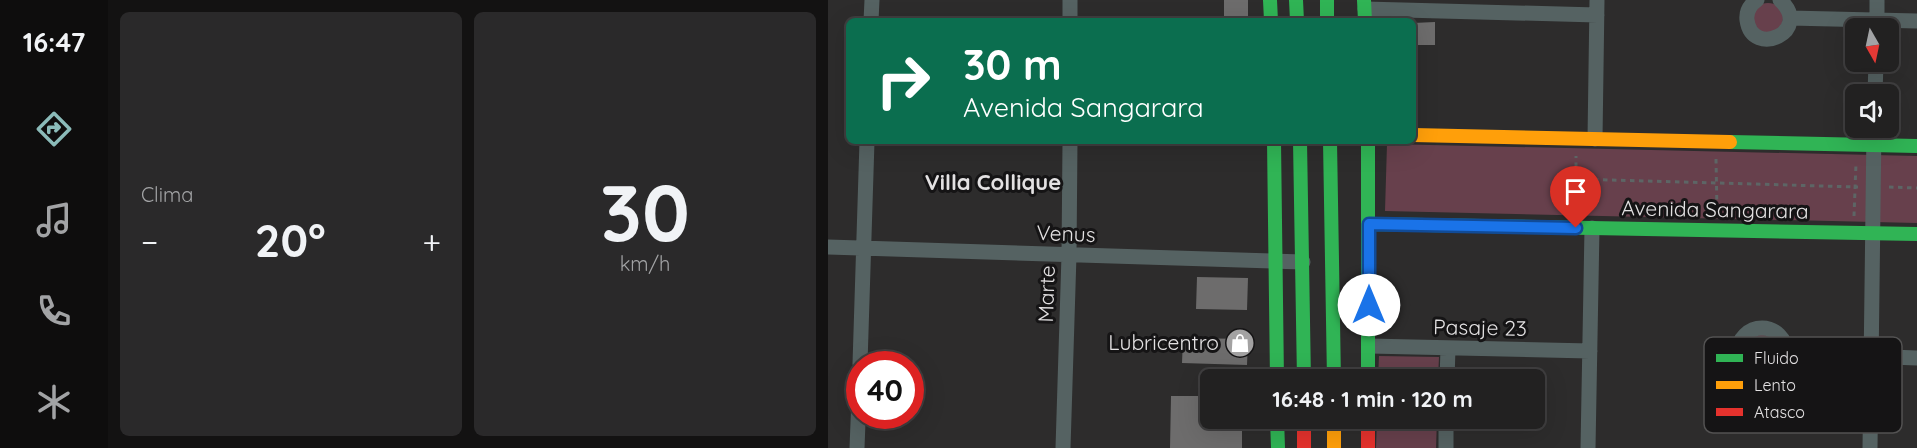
<!DOCTYPE html>
<html lang="es">
<head>
<meta charset="utf-8">
<style>
  body { margin:0; font-family:Quicksand,sans-serif; background:#2a292a; color:#f1f3f6; height:100vh; display:flex; flex-direction:column; font-size:22px; white-space:nowrap }
  * { box-sizing:border-box; margin:0 }
  p { font-size:20px; color:#a2a3a5 }
  .icon { flex:none; width:33px; height:33px; fill:none; stroke:currentColor; stroke-width:2; stroke-linecap:round; stroke-linejoin:round }
  .map { position:relative; flex:1; overflow:hidden }
  .sheet { display:flex; flex-direction:column; gap:12px; padding:12px; background:#131212; width:720px }
  .sheet>* { flex:none }
  .top-card { position:absolute; left:18px; top:18px; width:570px; height:126px; border-radius:9px; box-shadow:0 6px 24px #0002,0 0 0 2px #3f3e3f; background:#0b6e4f; color:#fff; overflow:hidden }
  .needle { width:39px; rotate:171deg }
  .tools { position:absolute; left:1017px; top:18px; display:grid; gap:12px }
  .tools a { display:grid; place-items:center; width:54px; height:54px; border-radius:9px; background:#222121; box-shadow:0 6px 24px #0002,0 0 0 2px #3f3e3f; font-size:30px }
  .speed { position:absolute; left:18px; top:351px; display:flex; gap:12px; font-size:30px; font-weight:700; text-align:center }
  .speed>* { display:grid; place-content:center; width:78px; height:78px; border-radius:50%; background:#222121; box-shadow:0 6px 24px #0002,0 0 0 2px #3f3e3f; line-height:1 }
  .speed .limit { border:9px solid #d22; background:#fff; color:#111 }
  .pin { position:absolute; display:grid; place-items:center; width:51px; height:51px; color:#fff; margin:-62px -26px; border-radius:50% 50% 50% 0; rotate:-45deg; box-shadow:0 0 6px #0007 }
  .pin .icon { rotate:45deg }
  .me { position:absolute; width:66px; margin:-33px; rotate:0deg; stroke-linejoin:round; filter:drop-shadow(0 0 4px #0008) }
  .turn { display:flex; align-items:center; gap:21px; height:126px; padding:0 18px; font-size:27px }
  .turn .icon { width:78px; height:78px; stroke-width:2.5 }
  .turn b { display:block; font-size:42px; line-height:51px }
  .big { font-size:45px; font-weight:700; line-height:1.1 }
  .sheet .widget { flex:1; display:flex; flex-direction:column; justify-content:center; gap:9px; min-width:0; padding:0 21px; border-radius:9px; background:#2a292a }
  .sheet .dial { align-items:center; gap:0 }
  .dial b { font-size:78px; line-height:1 }
  .heat { display:flex; justify-content:space-between; align-items:center; font-size:33px; direction:ltr }
  .sheet .tiles { flex:1; display:grid; gap:12px; grid-template-columns:repeat(2,1fr) }
  .trip { position:absolute; left:372px; top:369px; width:345px; height:60px; border-radius:9px; background:#222121; box-shadow:0 6px 24px #0002,0 0 0 2px #3f3e3f; font-weight:700; line-height:60px; text-align:center }
  main { display:flex; flex:1; min-height:0 }
  .menu { display:flex; flex-direction:column; width:108px; justify-content:space-around; align-items:center; background:#0e0d0d; color:#a2a3a5 }
  .menu .icon { width:42px; height:42px }
  .menu .active { color:#8bbbb9 }
  .menu b { font-size:27px; color:#f1f3f6 }
  .map>svg:first-child { display:block }
  .green { fill:#67404c }
  .building { fill:#6d6c6c }
  .lines { fill:none; stroke-linecap:round; stroke-linejoin:round }
  .path { stroke:#5d6565; stroke-width:3; stroke-dasharray:4.5 4.5; stroke-linecap:butt }
  .street { stroke:#556262; stroke-width:15 }
  .fast { stroke:#30b455; stroke-width:14 }
  .slow { stroke:#ff9f0a; stroke-width:14 }
  .jam { stroke:#e5322d; stroke-width:14 }
  .route-casing { stroke:#114b97; stroke-width:15 }
  .route { stroke:#1a73e8; stroke-width:10 }
  .labels { text-anchor:middle; stroke-width:6; stroke-linejoin:round; paint-order:stroke }
  .street-label { font-size:21px; fill:#e3e1e2; stroke:#151415 }
  .poi-label { font-size:21px; fill:#e3e1e2; stroke:#151415; text-anchor:end }
  .neighbourhood-label { font-size:22px; font-weight:bold; fill:#e3e1e2; stroke:#151415 }
  .key { fill:#151415; stroke:#535252; stroke-width:1.5 }
  .key-label { font-size:16px; fill:#e3e1e2 }
</style>
</head>
<body>
<main>
<nav class="menu">
<b>16:47</b>
<svg class="icon active" aria-label="directions" viewBox="0 0 24 24"><path d="M12 3l9 9-9 9-9-9zM9 14v-3h6M13 9l2 2-2 2"/></svg>
<svg class="icon" aria-label="music" viewBox="0 0 24 24"><path d="M9 18V5l10-2v13"/><circle cx="6" cy="18" r="3"/><circle cx="16" cy="16" r="3"/></svg>
<svg class="icon" aria-label="phone" viewBox="0 0 24 24"><path d="M5 4h4l2 5-3 2q2 4 5 5l2-3 5 2v4C11 20 4 13 5 4z"/></svg>
<svg class="icon" aria-label="climate" viewBox="0 0 24 24"><path d="M12 3v18M4 7l16 10M4 17L20 7"/></svg>
</nav>
<section class="sheet">
<div class="tiles">
<div class="widget"><p>Clima</p>
<div class="heat"><a>−</a><b class="big">20°</b><a>+</a></div>
</div>
<div class="widget dial"><b>30</b><p>km/h</p></div>
</div>
</section>
<div class="map">
<svg width="1089" height="448" viewBox="0 0 1089 448">
  <rect width="100%" height="100%" fill="#2d2c2c"/>
  <!-- green -->
  <path class="green" d="M925 18a15 15 0 1 1 30 0a15 15 0 1 1-30 0Z
    M559,144L1089,156V223L557,211Z
    M916 353a18 18 0 1 1 36 0a18 18 0 1 1-36 0Z
    M551,356L611,357L610,379H550Z
    M549,419H609L608,448H548Z"/>
  <!-- building -->
  <path class="building" d="M396,0H420V18H396Z
    M607,22V45H585V23Z
    M369,277L420,278L419,310L368,309Z
    M355,338L420,339L419,365L354,363Z
    M343,396H382V418H414V448H342Z"/>
  <g class="lines">
    <!-- path -->
    <path class="path" d="M888,159L889,212
      M748,179L1030,187
      M1061,187L1089,188
      M748,212V156
      M1026,216L1028,163"/>
    <!-- street -->
    <path class="street" d="M929,0C922,5 918,12 919,20C924,59 986,31 952,0
      M537,9L769,15
      M962,18L1089,21
      M43,21L44,0
      M242,21V0
      M1049,28V0
      M1047,94L1048,62
      M767,139L769,0
      M0,247L475,262
      M910 352a24 24 0 1 1 48 0a24 24 0 1 1-48 0Z
      M541,346L762,351
      M958,353L1089,358
      M32,364L39,141
      M619,380L620,348
      M29,448L32,372
      M235,448L241,255L242,141
      M618,448V418
      M760,448L764,228
      M1042,448L1046,128"/>
    <!-- fast -->
    <path class="fast" d="M442,0L443,21
      M468,0L469,21
      M499,0V21
      M536,0L537,21
      M446,141L449,380
      M472,141L476,380
      M502,141L506,380
      M540,141V380
      M902,142L1089,146
      M541,224L1089,234
      M449,418L450,448"/>
    <!-- slow -->
    <path class="slow" d="M585,135L902,142
      M506,418V448"/>
    <!-- jam -->
    <path class="jam" d="M476,418V448
      M540,418V448"/>
  </g>
  <g class="lines">
    <!-- route casing -->
    <g class="route-casing">
      <path id="route" d="M541,305V224L748,228"/>
    </g>
    <!-- route -->
    <use href="#route" class="route"/>
  </g>
  <!-- icons -->
  <defs>
    <g id="shop-disc" transform="scale(1.5)"><circle r="9.5" fill="#a3a2a2" stroke="#151415"/><path d="M-5-2.5h2.3a2.7 3.5 0 0 1 5.4 0H5L5.5 6h-11ZM-1.5-2.5h3a1.5 2.3 0 0 0-3 0Z" fill="#fff"/></g>
  </defs>
  <g fill-rule="evenodd">
    <use href="#shop-disc" x="412" y="343"/>
  </g>
  <g class="labels">
    <!-- street labels -->
    <g class="street-label">
      <text transform="translate(887 210) rotate(1)" y="7">Avenida Sangarara</text>
      <text transform="translate(238 234) rotate(2)" y="7">Venus</text>
      <text transform="translate(219 294) rotate(-88)" y="7">Marte</text>
      <text transform="translate(652 328) rotate(1)" y="7">Pasaje 23</text>
    </g>
    <!-- poi labels -->
    <g class="poi-label">
      <text x="391" y="350">Lubricentro</text>
    </g>
    <!-- neighbourhood labels -->
    <g class="neighbourhood-label">
      <text x="165" y="190">Villa Collique</text>
    </g>
  </g>
  <!-- legend -->
  <rect x="876" y="337" width="198" height="96" rx="9" class="key"/>
  <rect x="888" y="354" width="27" height="8" fill="#30b455"/>
  <rect x="888" y="381" width="27" height="8" fill="#ff9f0a"/>
  <rect x="888" y="408" width="27" height="8" fill="#e5322d"/>
  <g class="key-label">
    <text x="926" y="364">Fluido</text>
    <text x="926" y="391">Lento</text>
    <text x="926" y="418">Atasco</text>
  </g>
</svg>
<div class="tools">
<a><svg class="needle" viewBox="-14 -14 28 28"><path d="M0-13l5 13h-10z" fill="#e53935"/><path d="M0 13l5-13h-10z" fill="#a2a3a5"/></svg></a>
<a><svg class="icon" aria-label="sound" viewBox="0 0 24 24"><path d="M4 9h4l5-4v14l-5-4H4zM17 9q2 3 0 6"/></svg></a>
</div>
<div class="speed"><div class="limit">40</div></div>
<div class="pin" style="left:748px;top:228px;background:#d93025"><svg class="icon" aria-label="arrive" viewBox="0 0 24 24"><path d="M6 21V4h12l-3 4 3 4H6"/></svg></div>
<svg class="me" style="left:541px;top:305px" viewBox="-20 -20 40 40"><circle r="19" fill="#fff"/><path d="M0-13L10 11 0 6-10 11z" fill="#1a73e8"/></svg>
<div class="trip">16:48 · 1 min · 120 m</div>
<div class="top-card">
<div class="turn"><svg class="icon" aria-label="right" viewBox="0 0 24 24"><path d="M7 20v-9h11M14 6l5 5-5 5"/></svg><div><b>30 m</b>Avenida Sangarara</div></div>
</div>
</div>
</main>
</body>
</html>
